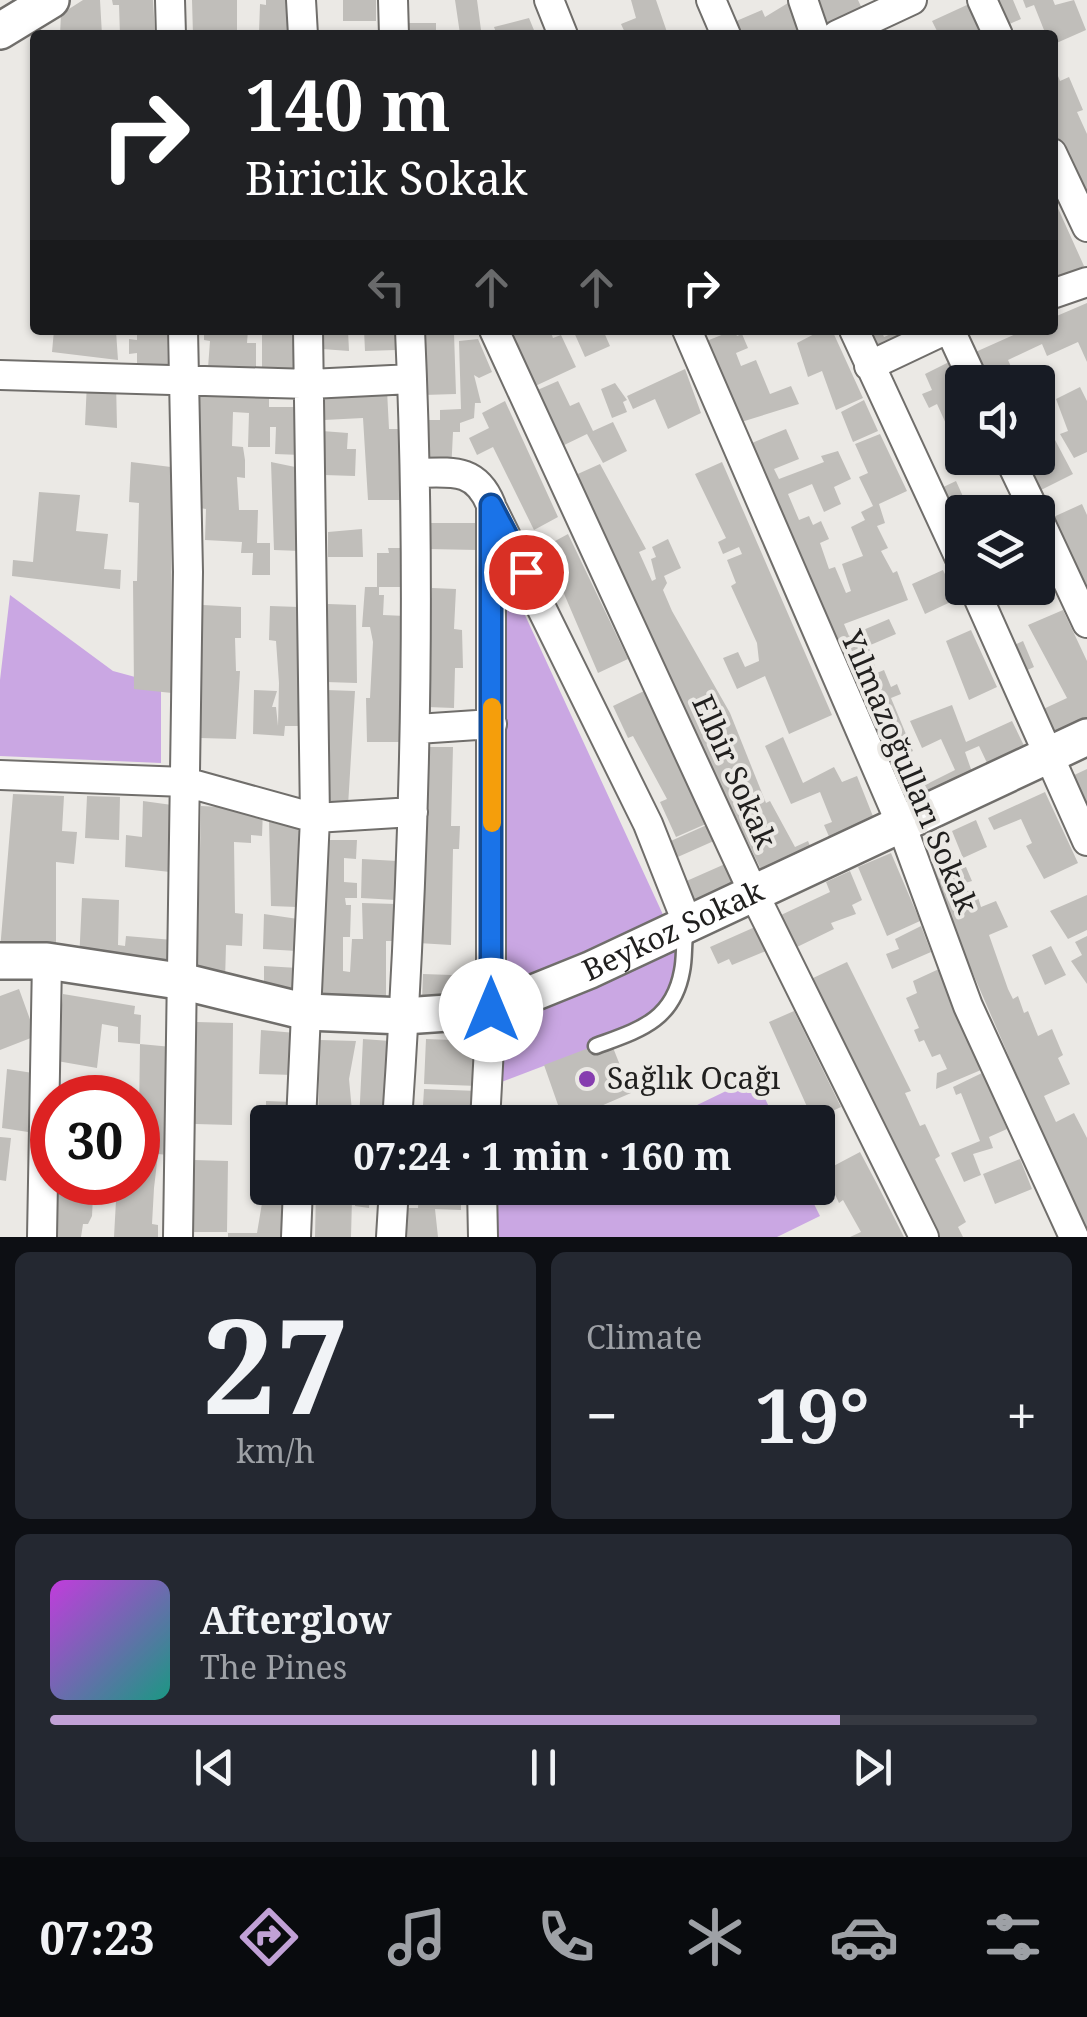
<!DOCTYPE html>
<html lang="en">
<head>
<meta charset="utf-8">
<style>
  body { margin:0; font-family:"Noto Serif",serif; background:#242831; color:#f1f3f6; height:100vh; display:flex; flex-direction:column; font-size:38px; white-space:nowrap }
  * { box-sizing:border-box; margin:0 }
  p { font-size:32px; color:#9ea1a6 }
  .icon { flex:none; width:55px; height:55px; fill:none; stroke:currentColor; stroke-width:2; stroke-linecap:round; stroke-linejoin:round }
  .map { position:relative; height:1237px; overflow:hidden }
  .drawer { display:flex; flex-direction:column; gap:15px; padding:15px; background:#0d0f14; flex:1 }
  .drawer>* { flex:none }
  .hud { position:absolute; left:30px; top:30px; width:1028px; height:305px; border-radius:10px; box-shadow:0 2px 8px #0004; background:#202124; color:#fff; overflow:hidden }
  .controls { position:absolute; left:945px; top:365px; display:grid; gap:20px }
  .controls a { display:grid; place-items:center; width:110px; height:110px; border-radius:10px; background:#171b24; box-shadow:0 2px 8px #0004; font-size:50px }
  .speed { position:absolute; left:30px; top:1075px; display:flex; gap:20px; font-size:50px; font-weight:700; text-align:center }
  .speed>* { display:grid; place-content:center; width:130px; height:130px; border-radius:50%; background:#171b24; box-shadow:0 2px 8px #0004; line-height:1 }
  .speed .limit { border:15px solid #d22; background:#fff; color:#111 }
  .pin { position:absolute; display:grid; place-items:center; width:85px; height:85px; color:#fff; margin:-42px; border:5px solid #fff; border-radius:50%; box-shadow:0 2px 10px #0007 }
  .me { position:absolute; width:110px; margin:-55px; rotate:0deg; stroke-linejoin:round; filter:drop-shadow(0 0 8px #0008) }
  .turn { display:flex; align-items:center; gap:35px; height:210px; padding:0 50px; font-size:45px }
  .turn .icon { width:130px; height:130px; stroke-width:2.5 }
  .turn b { display:block; font-size:70px; line-height:85px }
  .lanes { display:flex; align-items:center; height:95px; padding:0 50px; background:#0003; justify-content:center; gap:50px; direction:ltr }
  .lanes .off { opacity:.35 }
  .big { font-size:75px; font-weight:700; line-height:1.1 }
  .drawer .card { flex:1; display:flex; flex-direction:column; justify-content:center; gap:15px; min-width:0; padding:0 35px; border-radius:15px; background:#242831 }
  .drawer .dial { align-items:center; gap:0 }
  .dial b { font-size:130px; line-height:1 }
  .song { display:flex; align-items:center; gap:30px }
  .cover { width:120px; height:120px; border-radius:15px; background:linear-gradient(135deg,hsl(290 70% 55%),hsl(170 70% 35%)) }
  .played { height:10px; border-radius:5px; background:linear-gradient(90deg,#c1a1d6 80%,#363941 80%) }
  .keys { display:flex; justify-content:space-around; direction:ltr }
  .heat { display:flex; justify-content:space-between; align-items:center; font-size:55px; direction:ltr }
  .drawer .tiles { flex:1; display:grid; gap:15px; grid-template-columns:1fr 1fr }
  .card:last-child { grid-column:span 2 }
  .trip { position:absolute; left:250px; top:1105px; width:585px; height:100px; border-radius:10px; background:#171b24; box-shadow:0 2px 8px #0004; font-weight:700; line-height:100px; text-align:center }
  .tab-bar { display:flex; height:160px; justify-content:space-around; align-items:center; background:#090b0e; color:#9ea1a6 }
  .tab-bar .icon { width:70px; height:70px }
  .tab-bar .active { color:#c1a1d6 }
  .tab-bar b { font-size:45px; color:#f1f3f6 }
  .map>svg:first-child { display:block }
  .green { fill:#caa7e3 }
  .building { fill:#c0beba; fill-rule:evenodd }
  .lines { fill:none; stroke-linecap:round; stroke-linejoin:round }
  .service-casing { stroke:#706e6b; stroke-width:19 }
  .minor-casing { stroke:#706e6b; stroke-width:32 }
  .tertiary-casing { stroke:#706e6b; stroke-width:40 }
  .service { stroke:#fff; stroke-width:14 }
  .minor { stroke:#fff; stroke-width:28 }
  .tertiary { stroke:#fff; stroke-width:35 }
  .route-casing { stroke:#114b97; stroke-width:25 }
  .route { stroke:#1a73e8; stroke-width:18 }
  .slow { stroke:#f59e0b; stroke-width:18 }
  .poi-dot { fill:#863daf; stroke:#ebe9e5; stroke-width:4 }
  .labels { text-anchor:middle; stroke-width:8; stroke-linejoin:round; paint-order:stroke }
  .street-label { font-size:30px; fill:#21201f; stroke:#ebe9e5 }
  .poi-label { font-size:30px; fill:#21201f; stroke:#ebe9e5; text-anchor:start }
</style>
</head>
<body>
<div class="map">
<svg width="1087" height="1237" viewBox="0 0 1087 1237">
  <rect width="100%" height="100%" fill="#ebe9e5"/>
  <!-- green -->
  <path class="green" d="M506,574L665,919L504,992Z
    M10,595L113,671L161,684V763L0,756V680Z
    M688,925L682,970L654,1024L496,1084L499,1006Z
    M755,1077L776,1122H662Z
    M529,1188H806L820,1216L777,1237H490V1207Z"/>
  <!-- building -->
  <path class="building" d="M83,0H100L102,35H60L61,14Z
    M112,0H153L155,35H120L119,5H113Z
    M192,0H237V35H193Z
    M266,0H289L290,34L259,33L260,4L266,5Z
    M343,0H376V21H343Z
    M455,0H477L481,30L460,34Z
    M631,0H656L668,35H626L621,24L636,18Z
    M814,0H858L865,15L826,31Z
    M994,0H1013L1021,19L1005,26Z
    M1023,0H1053L1055,5L1074,0L1086,30L1052,45V35H1046L1034,5L1026,8Z
    M788,3L800,35H739L734,22L762,10L765,17Z
    M969,4L982,35H939L932,21Z
    M529,18L536,35H497L494,27Z
    M407,23H436V35H408Z
    M1052,61L1060,81L1069,77L1083,110L1077,112L1087,134V211L1052,133Z
    M1052,195L1084,266L1056,279L1052,271Z
    M1087,303V362L1078,342L1047,356L1042,344L1008,360L1018,382H984L971,354L1025,330H1052V318Z
    M54,330L116,331L118,360L52,352Z
    M137,330L167,331L168,367L137,364V353L129,354V339L137,340Z
    M204,330H248L247,343H256V372L208,368L210,341L204,340Z
    M262,330H298L299,369L262,368Z
    M321,330H348L349,351L322,349Z
    M364,330H395L396,350L365,351Z
    M422,330L454,333L456,394L424,395Z
    M505,330H550L553,338L561,335L576,367L531,388Z
    M573,330H603L610,346L585,357Z
    M734,330L737,336L742,334L748,348L736,353L741,366L756,360L770,394L791,386L799,404L738,423L704,342Z
    M822,330H832L863,398L836,410L822,371L808,377L797,343Z
    M864,330H881L884,337L900,330H941L877,358Z
    M478,339L492,372L479,378L474,375L481,403H475L474,418L460,423V432H453L451,473L422,472L424,420H440V410L461,409L459,341Z
    M949,362L962,391V458H992L995,464L983,470L981,466L968,472L937,404L929,408L922,394L932,390L925,374Z
    M685,369L701,413L668,429L655,399L633,409L627,396Z
    M116,381L117,428L85,425L87,382Z
    M558,381L570,406L579,402L593,431L613,422L627,451L603,463L587,434L558,448L533,392Z
    M615,383L627,400L623,402L627,412L612,418L601,389Z
    M200,387L269,390V407H299L301,455L275,454L276,427H270V447H248L249,413L233,412L232,446L243,447L245,460V478L237,477L239,510H258L257,543H270V575H252L253,553H241L242,542L205,540L206,509L200,508Z
    M1080,387L1087,401V452L1074,458L1060,434L1068,431L1056,399Z
    M323,390H387L389,429H400L402,500H368L363,418L324,420Z
    M864,400L878,431L853,442L841,412Z
    M505,401L558,517L534,530L493,447L477,455L469,438L489,428L482,413Z
    M786,429L799,459L774,469L779,479L824,462L821,456L838,451L851,479L834,487L841,504L824,512L812,484L788,494L799,520L809,516L813,525L821,521L829,539L820,543L829,569L835,567L846,593L851,591L842,564L863,556L851,527L865,520L861,512L873,506L859,477L868,473L855,444L880,434L907,491L879,504L885,523L877,526L888,548L881,551L893,573L897,571L908,600L844,624L849,636L889,619L896,634L838,659L747,445Z
    M322,431L348,433L347,449H356L355,476L324,475Z
    M1054,438L1073,474L1037,492L1021,458H1038V446Z
    M131,462L171,467L172,693L134,689L133,581H137L139,503L129,502Z
    M271,462L300,468L301,551L274,550Z
    M722,462L832,715L789,734L765,676L737,689L723,658L738,652L745,667L759,661L757,643L731,586L736,583L727,560L742,554L739,547L723,554L718,542L726,538L695,474Z
    M600,464L646,549L639,552L652,581L656,579L651,559L656,557L652,547L668,539L681,568L664,576L667,583L663,590L672,611L730,713L766,803L770,801L795,847L808,841L816,860L767,882L571,477Z
    M956,481L970,512H962V545L937,490Z
    M39,492L80,495L76,531L108,534L104,569L121,570L120,589L12,576L13,560L33,562Z
    M1010,498L1017,512H977Z
    M1082,504L1087,515V600L1049,519Z
    M427,523H477L478,550L428,549Z
    M362,529L363,557H328V532Z
    M568,534L628,659L598,673L544,547Z
    M388,548H405L406,587H379V595H384L383,615L405,616L401,742H367L366,698H370L373,642L370,627H362L365,587H377V553H389Z
    M943,570L957,599L925,614L912,584Z
    M432,588L456,589L454,629L462,630L463,668H455L454,708L427,707Z
    M328,604L356,605L357,683L326,682Z
    M203,605L241,607V638H235L236,671H240L236,739L200,738Z
    M270,606L299,607L300,726H285L284,736L253,734L254,690L277,691L272,707H276L278,726L279,683L276,641L269,640Z
    M1063,610L1087,661V733L1056,747L1039,711L1067,698L1028,625Z
    M971,630L997,687L969,700L946,641Z
    M1023,641L1034,667L1021,673L1010,647Z
    M869,648L877,673L884,670L891,687L897,684L901,694L891,698L913,751L882,765L838,661Z
    M326,690L355,691L348,806L324,805Z
    M644,691L708,823L676,837L660,802L667,799L633,736L628,738L613,706Z
    M952,705L966,742L1012,721L1031,760L934,805L925,785L955,770L941,739L922,748L910,721ZM979,746L988,765L972,772L965,752Z
    M783,737L803,783L834,767L842,782L857,776L878,829L834,848L824,825L832,822L820,792L791,804L765,746Z
    M426,747H453L451,826H460L459,849H453L451,945L418,943Z
    M1087,769V807L1083,809L1070,777Z
    M1045,792L1078,863L1044,879L1026,846L1032,843L1021,819L994,830L988,818Z
    M13,794L64,796L62,831L77,832L74,864L56,862V958L0,950Z
    M87,796L120,797L119,840L85,838Z
    M143,801L172,805L170,872L125,867L126,835L142,837Z
    M201,806L263,809L262,836L251,835V843L234,842L235,913L243,914L242,946L226,945L225,981L197,980Z
    M269,820H299L297,907L271,906Z
    M976,820L987,847L963,858L952,831Z
    M709,824L716,840L671,860L664,844Z
    M324,840H357L356,859L344,858V882L357,883V898H345L346,905H351L350,937H343V971L350,972L352,939H363L362,903L396,904L394,941H386V999L322,998Z
    M891,853L920,921L887,936L858,867Z
    M362,859L397,861L396,900L361,898Z
    M951,861L955,871L966,867L972,881L965,883L971,897L977,894L981,907L996,901L1008,927L989,935L1008,989L1013,999L1018,996L1024,1013L1028,1011L1038,1036L1052,1029L1063,1055L1058,1058L1070,1084L1044,1096L1056,1122L1074,1113L1087,1138V1237L939,895L931,870Z
    M725,864L739,894L696,913L682,883Z
    M850,871L862,900L852,905L856,914L831,923L834,929L797,947L781,915L830,892L826,882Z
    M1087,895V930L1068,939L1050,911Z
    M82,898L119,900L118,945L125,946L126,936L173,940L170,976L79,962Z
    M264,914L298,919L297,951L263,949Z
    M921,926L931,952L892,969L886,954L899,949L895,939Z
    M755,927L766,951L732,965L729,959L718,964L710,947Z
    M1087,936V984L1071,961L1082,955L1075,942Z
    M1051,946L1066,975L1045,985L1032,955Z
    M847,962L911,1091L905,1093L920,1126L925,1124L940,1156L935,1159L966,1222L958,1227L963,1237H936L811,979Z
    M264,966L298,968L297,995L264,996Z
    M939,969L981,1070L936,1089L937,1073L947,1069L940,1054L932,1057L924,1040L919,1042L914,1030L919,1028L906,998L917,993L913,981Z
    M423,974L479,976V1005L422,1002Z
    M19,989L36,1036L0,1050V996Z
    M63,994L135,1006L134,1014L141,1015L140,1044L172,1047L168,1155L158,1154L154,1188L152,1224L158,1225V1237H114L117,1182H138L140,1044L118,1042V1027L102,1024L97,1068L57,1061Z
    M794,1011L841,1107L813,1120L769,1022Z
    M197,1022L233,1023L232,1125L195,1124Z
    M261,1030L296,1033L294,1075L259,1074Z
    M363,1039L390,1041L386,1122H359Z
    M426,1039L479,1041L478,1086L424,1084Z
    M320,1040L356,1041L349,1079L353,1122H318Z
    M610,1040L631,1093L564,1122L544,1065Z
    M7,1069L33,1073L28,1132L2,1128Z
    M982,1073L1007,1129L989,1137L993,1148L973,1154L981,1175L964,1182L951,1153L980,1141L961,1093L956,1095L953,1087Z
    M424,1089L478,1091L477,1122H422Z
    M266,1101L293,1102V1122H266Z
    M0,1137L11,1138L6,1181L0,1180Z
    M860,1152L877,1184L904,1237H850L861,1232L843,1200L839,1203L824,1171Z
    M260,1156H268V1188H292L290,1237H228V1233H257L264,1191H259Z
    M1020,1159L1032,1189L995,1204L983,1174Z
    M194,1160L228,1161L227,1232H193Z
    M52,1182H77L76,1193L93,1196L92,1216L88,1224H83L81,1237H45Z
    M316,1188H345V1198L352,1199L351,1237H315Z
    M356,1188H370L369,1208L355,1206Z
    M419,1188H461V1210L435,1209L438,1237H405L407,1208H418Z"/>
  <g class="lines">
    <!-- service casing -->
    <g class="service-casing">
      <path id="service" d="M596,1046C639,1030 673,1021 682,971C685,957 683,943 686,930"/>
    </g>
    <!-- minor casing -->
    <g class="minor-casing">
      <path id="minor" d="M170,0L171,35
        M301,0L303,35
        M393,0L394,35
        M549,0L563,35
        M711,0L726,35
        M803,0L815,35
        M982,0L998,35
        M837,35L912,0
        M1052,153L1087,227
        M1052,294L1087,282
        M494,330L754,894L924,1237
        M687,330L901,824L968,1006L1074,1237
        M854,330L962,563
        M950,330L974,382
        M869,366L945,330
        M0,375L310,384L412,379
        M1009,458L1035,512
        M416,473C453,472 476,468 491,505V1010L485,1122
        M493,510L648,824L688,925
        M1038,518L1087,623
        M974,588L1087,841
        M417,729L492,724
        M0,775L185,782L315,818L413,812
        M301,1122L315,818L308,330
        M397,1122C415,859 422,594 410,330
        M482,1188L483,1237
        M42,1237L47,961
        M178,1237L188,572L183,330
        M296,1237L298,1188
        M391,1237L394,1188"/>
    </g>
    <!-- tertiary casing -->
    <g class="tertiary-casing">
      <g id="tertiary">
        <path d="M0,31L51,0"/>
        <path id="s1" d="M0,961H47L185,982L307,1012L404,1016L491,1010L590,970L1087,737"/>
      </g>
    </g>
    <!-- service -->
    <use href="#service" class="service"/>
    <!-- minor -->
    <use href="#minor" class="minor"/>
    <!-- tertiary -->
    <use href="#tertiary" class="tertiary"/>
  </g>
  <g class="lines">
    <!-- route casing -->
    <g class="route-casing">
      <path id="route" d="M491,1010V505L526,572"/>
    </g>
    <!-- route -->
    <use href="#route" class="route"/>
    <!-- slow -->
    <path class="slow" d="M492,707V823"/>
  </g>
  <!-- markers -->
  <circle class="poi-dot" cx="587" cy="1079" r="10"/>
  <g class="labels">
    <!-- street labels -->
    <g class="street-label">
      <text transform="translate(734 772) rotate(66)" y="10">Elbir Sokak</text>
      <text transform="translate(909 772) rotate(67)" y="10">Yılmazoğulları Sokak</text>
      <text dy="10" stroke="none"><textPath href="#s1" startOffset="695">Beykoz Sokak</textPath></text>
    </g>
    <!-- poi labels -->
    <g class="poi-label">
      <text x="607" y="1089">Sağlık Ocağı</text>
    </g>
  </g>
</svg>
<div class="controls">
<a><svg class="icon" aria-label="sound" viewBox="0 0 24 24"><path d="M4 9h4l5-4v14l-5-4H4zM17 9q2 3 0 6"/></svg></a>
<a><svg class="icon" aria-label="layers" viewBox="0 0 24 24"><path d="M12 4l9 5-9 5-9-5zM3 14l9 5 9-5"/></svg></a>
</div>
<div class="speed"><div class="limit">30</div></div>
<div class="pin" style="left:526px;top:572px;background:#d93025"><svg class="icon" aria-label="arrive" viewBox="0 0 24 24"><path d="M6 21V4h12l-3 4 3 4H6"/></svg></div>
<svg class="me" style="left:491px;top:1010px" viewBox="-20 -20 40 40"><circle r="19" fill="#fff"/><path d="M0-13L10 11 0 6-10 11z" fill="#1a73e8"/></svg>
<div class="trip">07:24 · 1 min · 160 m</div>
<div class="hud">
<div class="turn"><svg class="icon" aria-label="right" viewBox="0 0 24 24"><path d="M7 20v-9h11M14 6l5 5-5 5"/></svg><div><b>140 m</b>Biricik Sokak</div></div>
<div class="lanes"><svg class="icon off" aria-label="left" viewBox="0 0 24 24"><path d="M17 20v-9H6M10 6l-5 5 5 5"/></svg><svg class="icon off" aria-label="ahead" viewBox="0 0 24 24"><path d="M12 20V5M6 11l6-6 6 6"/></svg><svg class="icon off" aria-label="ahead" viewBox="0 0 24 24"><path d="M12 20V5M6 11l6-6 6 6"/></svg><svg class="icon" aria-label="right" viewBox="0 0 24 24"><path d="M7 20v-9h11M14 6l5 5-5 5"/></svg></div>
</div>
</div>
<section class="drawer">
<div class="tiles">
<div class="card dial"><b>27</b><p>km/h</p></div>
<div class="card"><p>Climate</p>
<div class="heat"><a>−</a><b class="big">19°</b><a>+</a></div>
</div>
<div class="card">
<div class="song"><i class="cover"></i><div><b>Afterglow</b><p>The Pines</p></div></div>
<div class="played"></div>
<div class="keys"><svg class="icon" aria-label="previous" viewBox="0 0 24 24"><path d="M18 5L8 12l10 7zM5 5v14"/></svg><svg class="icon" aria-label="pause" viewBox="0 0 24 24"><path d="M8 5v14M16 5v14"/></svg><svg class="icon" aria-label="next" viewBox="0 0 24 24"><path d="M6 5l10 7-10 7zM19 5v14"/></svg></div>
</div>
</div>
</section>
<nav class="tab-bar">
<b>07:23</b>
<svg class="icon active" aria-label="directions" viewBox="0 0 24 24"><path d="M12 3l9 9-9 9-9-9zM9 14v-3h6M13 9l2 2-2 2"/></svg>
<svg class="icon" aria-label="music" viewBox="0 0 24 24"><path d="M9 18V5l10-2v13"/><circle cx="6" cy="18" r="3"/><circle cx="16" cy="16" r="3"/></svg>
<svg class="icon" aria-label="phone" viewBox="0 0 24 24"><path d="M5 4h4l2 5-3 2q2 4 5 5l2-3 5 2v4C11 20 4 13 5 4z"/></svg>
<svg class="icon" aria-label="climate" viewBox="0 0 24 24"><path d="M12 3v18M4 7l16 10M4 17L20 7"/></svg>
<svg class="icon" aria-label="car" viewBox="0 0 24 24"><path d="M5 17H2v-5l4-1 3-4h7l3 4 3 1v5h-3M9 17h6M6 11h13"/><circle cx="7" cy="17" r="2"/><circle cx="17" cy="17" r="2"/></svg>
<svg class="icon" aria-label="filters" viewBox="0 0 24 24"><path d="M4 7h16M4 17h16"/><circle cx="9" cy="7" r="2"/><circle cx="15" cy="17" r="2"/></svg>
</nav>
</body>
</html>
